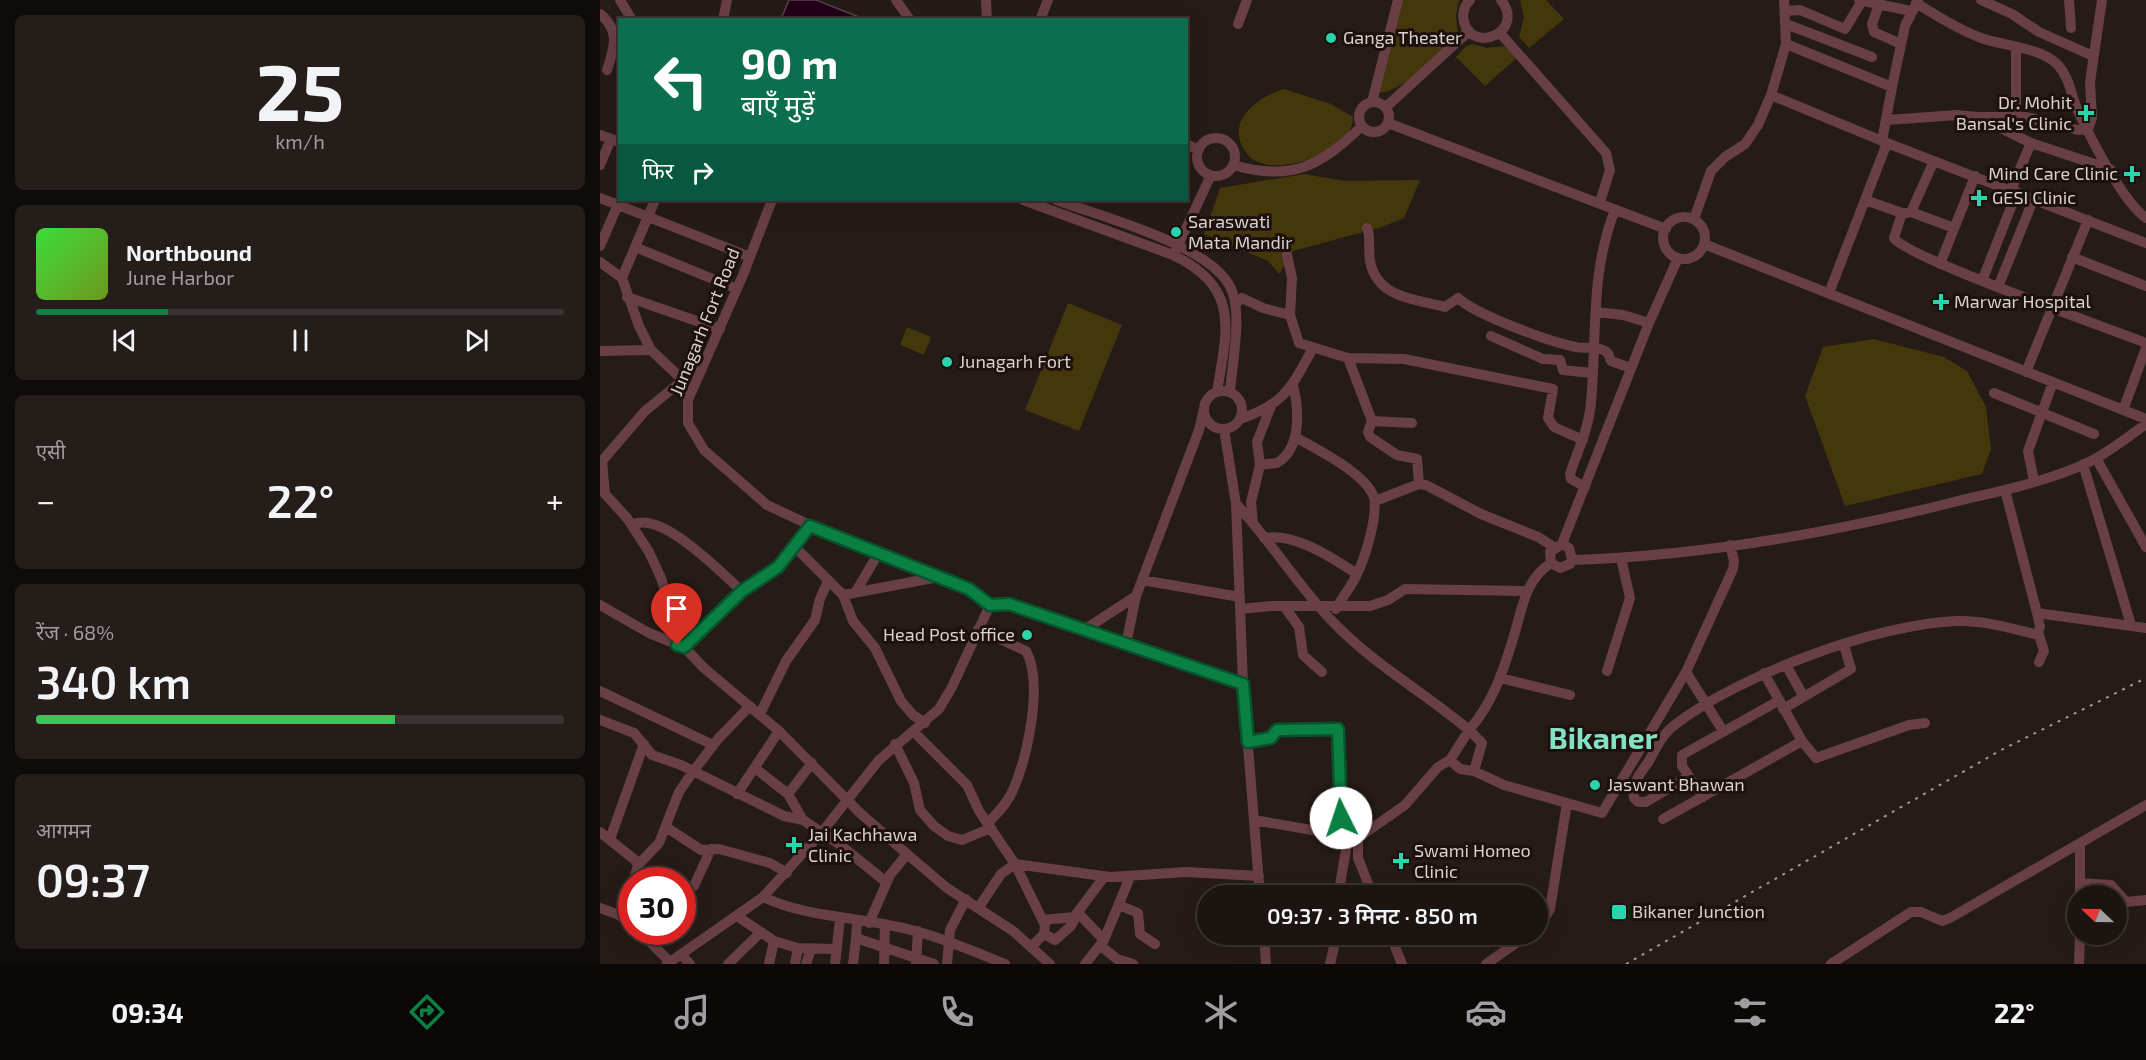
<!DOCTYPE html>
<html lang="hi">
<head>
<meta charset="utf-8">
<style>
  body { margin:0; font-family:"Exo 2","Noto Sans Devanagari",sans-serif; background:#251d1a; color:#f1f3f6; height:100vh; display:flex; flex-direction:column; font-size:22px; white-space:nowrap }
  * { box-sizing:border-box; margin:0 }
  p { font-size:20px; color:#a09e9f }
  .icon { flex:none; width:33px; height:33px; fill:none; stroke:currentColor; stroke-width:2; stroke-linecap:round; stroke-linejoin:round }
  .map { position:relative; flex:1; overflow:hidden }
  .panel { display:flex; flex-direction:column; gap:15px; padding:15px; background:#0f0b09; width:600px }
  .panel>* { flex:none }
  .hud { position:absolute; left:18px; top:18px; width:570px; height:183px; border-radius:0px; box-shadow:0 6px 24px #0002,0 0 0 2px #3a3331; background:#0b6e4f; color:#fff; overflow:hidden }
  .needle { width:39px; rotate:292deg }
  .buttons { position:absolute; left:1467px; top:885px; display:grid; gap:12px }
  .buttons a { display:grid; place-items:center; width:60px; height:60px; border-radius:50%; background:#1c1411; box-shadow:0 6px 24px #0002,0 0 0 2px #3a3331; font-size:30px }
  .speed { position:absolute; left:18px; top:867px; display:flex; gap:12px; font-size:30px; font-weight:700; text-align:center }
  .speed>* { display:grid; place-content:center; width:78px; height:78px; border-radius:50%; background:#1c1411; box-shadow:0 6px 24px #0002,0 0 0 2px #3a3331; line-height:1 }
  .speed .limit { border:9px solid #d22; background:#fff; color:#111 }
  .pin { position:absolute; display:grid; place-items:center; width:51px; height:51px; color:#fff; margin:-62px -26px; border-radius:50% 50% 50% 0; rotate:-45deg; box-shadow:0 0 6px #0007 }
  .pin .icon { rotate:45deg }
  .me { position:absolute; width:66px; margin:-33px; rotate:356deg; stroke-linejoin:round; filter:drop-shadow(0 0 4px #0008) }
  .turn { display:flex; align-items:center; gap:21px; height:126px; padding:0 24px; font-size:27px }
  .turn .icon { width:78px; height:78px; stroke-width:2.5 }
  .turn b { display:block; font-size:42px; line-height:51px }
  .then { display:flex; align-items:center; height:57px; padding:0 24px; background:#0003; gap:12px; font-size:22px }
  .big { font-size:45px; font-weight:600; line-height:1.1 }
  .panel .card { flex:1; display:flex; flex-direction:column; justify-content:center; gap:9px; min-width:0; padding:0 21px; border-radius:9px; background:#251d1a }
  .panel .dial { align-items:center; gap:0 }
  .dial b { font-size:78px; line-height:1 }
  .song { display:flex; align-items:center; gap:18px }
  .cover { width:72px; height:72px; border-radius:9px; background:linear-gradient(135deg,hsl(120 70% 55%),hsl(80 70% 35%)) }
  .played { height:6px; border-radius:3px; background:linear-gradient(90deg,#0b8043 25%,#3a3331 25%) }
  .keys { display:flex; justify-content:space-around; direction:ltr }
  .heat { display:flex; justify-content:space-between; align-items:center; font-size:33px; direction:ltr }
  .charge { height:9px; border-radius:4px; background:linear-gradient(90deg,#34c759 68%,#3a3331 0) }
  .trip { position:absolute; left:597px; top:885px; width:351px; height:60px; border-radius:30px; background:#1c1411; box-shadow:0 6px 24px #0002,0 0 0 2px #3a3331; font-weight:600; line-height:60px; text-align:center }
  .dock { display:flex; height:96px; justify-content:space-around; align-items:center; background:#0b0807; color:#a09e9f }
  .dock .icon { width:42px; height:42px }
  .dock .on { color:#0b8043 }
  .dock b { font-size:27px; color:#f1f3f6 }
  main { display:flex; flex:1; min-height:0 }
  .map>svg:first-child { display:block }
  .green { fill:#44370c }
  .water { fill:#220116; stroke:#593f4d; stroke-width:1.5 }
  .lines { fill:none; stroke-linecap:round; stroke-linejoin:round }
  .minor { stroke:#683f44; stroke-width:10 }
  .rail { stroke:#a19895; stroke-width:2; stroke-dasharray:3 6; stroke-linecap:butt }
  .route-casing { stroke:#07532c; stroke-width:15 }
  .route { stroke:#0b8043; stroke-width:10 }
  .poi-dot { fill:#2ad5ac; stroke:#1c110e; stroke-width:2 }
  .labels { text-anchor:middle; stroke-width:6; stroke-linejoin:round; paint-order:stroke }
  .poi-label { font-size:18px; fill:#d9d1ce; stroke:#1c110e; text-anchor:start }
  .street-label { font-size:18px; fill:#d9d1ce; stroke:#1c110e }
  .town-label { font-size:30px; font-weight:bold; fill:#83e1c4; stroke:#1c110e }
</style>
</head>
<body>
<main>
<section class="panel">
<div class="card dial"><b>25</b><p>km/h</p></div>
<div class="card">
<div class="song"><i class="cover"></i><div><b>Northbound</b><p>June Harbor</p></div></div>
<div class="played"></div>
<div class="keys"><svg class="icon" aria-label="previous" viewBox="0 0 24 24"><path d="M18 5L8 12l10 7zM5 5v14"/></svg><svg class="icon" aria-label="pause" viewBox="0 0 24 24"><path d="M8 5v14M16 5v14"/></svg><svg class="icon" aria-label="next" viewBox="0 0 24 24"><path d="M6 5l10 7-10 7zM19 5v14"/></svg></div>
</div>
<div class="card"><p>एसी</p>
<div class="heat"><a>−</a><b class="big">22°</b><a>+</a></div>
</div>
<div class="card"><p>रेंज · 68%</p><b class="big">340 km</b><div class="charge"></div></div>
<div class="card"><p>आगमन</p><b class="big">09:37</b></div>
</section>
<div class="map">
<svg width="1546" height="964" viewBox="0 0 1546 964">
  <rect width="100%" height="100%" fill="#251b17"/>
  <!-- green -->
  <path class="green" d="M802,0H859L856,16L858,34C842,52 801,95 776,93Z
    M920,0H946L964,19L929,48L919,37L924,17Z
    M872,44L887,48L904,46L918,57L885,86L856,57L865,47Z
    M684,89L731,104L753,117C753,133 742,139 730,149C713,162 665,175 648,155C622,124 656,97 684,89Z
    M704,174L745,181L820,180L804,218L782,227L693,251L679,274L668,261L604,234L620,188Z
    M468,303L522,325L479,431L425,410Z
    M307,327L331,337L324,355L300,345Z
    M1274,339L1344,357L1367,371L1386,407L1391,449L1382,474L1245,506L1205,396L1223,347Z"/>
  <!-- water -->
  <path class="water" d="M189,0H216L264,19H181Z"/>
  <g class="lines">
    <!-- minor -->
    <path class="minor" d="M20,0L32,20
      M296,0L310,20
      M386,0L387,20
      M870,0C864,6 862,14 864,22C873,55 926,31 901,0
      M1259,0L1311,11
      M1381,0L1412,14L1439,32L1493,56
      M1469,0L1471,28
      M1316,3C1337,16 1358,29 1381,38C1404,46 1440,47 1458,65C1470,78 1471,96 1478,111C1491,139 1523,202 1546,218
      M1279,5L1272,24L1274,32L1301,44
      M1185,11L1200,10L1245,29L1262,1
      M0,14C21,31 14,48 7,70
      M123,20L127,0
      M440,20L448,0
      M638,24L647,0
      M1186,24L1272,57
      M900,33L1006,153L1010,170L1000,202
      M1186,44L1292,87L1282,141
      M1292,87L1305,26L1318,0
      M1171,95L1186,44L1184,0
      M772,102L798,0
      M759 117a15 15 0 1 1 30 0a15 15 0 1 1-30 0Z
      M786,107L869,31
      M1378,117H1426L1478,130L1488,129L1492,118L1490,82L1502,0
      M1416,117V48
      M1287,120L1357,115L1378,117L1431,143L1510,169
      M788,123L1066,229
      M0,135L20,142
      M597 157a19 19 0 1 1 38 0a19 19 0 1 1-38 0Z
      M1287,143L1546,243
      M586,144L599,150
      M1333,163L1311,212L1354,228
      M0,165L11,139
      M633,165C692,182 720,166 762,126
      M1411,190L1431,143
      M0,198L150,257
      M172,200L143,275L88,400V423L104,450L167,505L231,535L369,589L390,605
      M423,200L573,255C641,288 627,329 617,392
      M456,200C500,216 616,246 632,291C642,316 632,365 630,392
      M1265,200L1302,213H1308
      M1302,213L1294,238C1305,257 1511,329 1546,343
      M1063 238a21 21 0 1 1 42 0a21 21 0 1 1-42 0Z
      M1094,219L1111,171L1125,157L1145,144L1158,125L1171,95L1287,143L1229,293
      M767,228C771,237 768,251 770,261C777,298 814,299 845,307L858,298C876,315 950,342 976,347C984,349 996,346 1003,350C1009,352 1009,356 1011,361L1031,368
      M1104,244L1546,419
      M0,246L20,200
      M35,247L137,289
      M576,250L611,175
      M687,255L692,278L690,315L699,343L748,358L804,359L953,389L948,418L954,427L983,440
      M1472,257L1546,286
      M0,262L22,278L39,326L51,350L87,384
      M1340,264L1375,176
      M22,278L55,200
      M1382,281L1417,192
      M1398,287L1434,198
      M27,297L120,329
      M635,304L642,298L663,308L690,315
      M996,312L1023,315L1049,323
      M891,336L943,359L960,360L963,370L992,373
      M0,351L51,350
      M748,358L772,421L768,432L770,437L797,455L817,459L819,484
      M1426,372L1488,220
      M83,380L45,411L2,461L5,494L27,518L49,552L61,578L84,647L104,668L179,731L260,813L307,854L347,888L413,931L450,964
      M604 410a19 19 0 1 1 38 0a19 19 0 1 1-38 0Z
      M1394,393L1494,434
      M1523,410L1546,348
      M640,419C685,404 691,388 713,348
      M772,421L812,423
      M624,429L636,504L643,684L660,896
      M695,437C717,449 760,471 772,493C781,508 765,558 757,574C752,586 742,597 736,609
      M1496,458L1546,547
      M1483,464L1531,625
      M660,465L677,463C702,448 699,409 693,385
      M1434,481L1428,451L1453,382
      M985,487L971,479L970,474C978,450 989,428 991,402C997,337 990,272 1015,210
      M775,501L819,484L826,485L881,514L938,537L954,547
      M636,504C671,541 697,585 732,621C774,665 824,692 869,730C892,704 903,672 913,639C922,611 924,580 951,563
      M653,522L651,502L660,465L657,442L671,406
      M32,525C61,509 121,573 142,591
      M664,538C696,533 731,557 757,574
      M962,544L1049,323L1078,258
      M195,547L243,595L338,577
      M972,560L969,548L962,544L950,552L951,563L960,568L970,564L972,560C1098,556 1231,533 1354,502C1399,491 1447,482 1489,462C1509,452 1528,437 1546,424
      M542,580L640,597
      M255,593L278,554
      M243,595L253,621L275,648L301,701L313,715L325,723
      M0,605L49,633L84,647L142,591L178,567L210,526
      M684,606L699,627L703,655L722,672
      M641,609L672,606H770L788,600L805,589L926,591
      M1437,613L1546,628
      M378,629L426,651C444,683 427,758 413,790C408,803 397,813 388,823
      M484,630L536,596
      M1438,632L1444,651L1439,662
      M526,644L536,596L599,430L604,409
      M1186,665L1204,697
      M1007,671L1030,598L1021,558
      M1086,672L1123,731
      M1164,673L1202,741L1216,758L1309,725L1325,723
      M900,678L970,695
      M0,691L113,745
      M1183,709L1251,669L1244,645
      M160,714L186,661L215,620L220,599L228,581
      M0,720L34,733L52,755L81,765L184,816L203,820L239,844L286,882
      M869,730L882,743L874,771L860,769L850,760Z
      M314,732L367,785L379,811L415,864L445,925L444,934L432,946
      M648,742L671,738L677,730L738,729L743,836
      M295,744L314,783L320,810L334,826L348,836L362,840L391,828
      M155,768L188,794L203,820
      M874,771L904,785L1002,813L1086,672L1133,569L1134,561L1130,545
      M1089,776L1046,802H1038L1034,798C1031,784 1041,772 1049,761C1056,748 1063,733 1076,724C1140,675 1276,624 1357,621C1383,620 1409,628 1434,634L1438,632L1440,627L1437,613L1405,490
      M137,794L179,731
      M188,794L212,763
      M1103,797L1082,766V755L1178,701
      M1063,819L1202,741
      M654,820L758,838L805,805L838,767L850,760
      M66,827L101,850L119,849L170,863L187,873
      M0,832L35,860L38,865L34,880
      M758,838V858L773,896
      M10,839L44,744
      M38,865L59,843L79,792L92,773L118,739L150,706
      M1480,883L1511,885L1526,902L1546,900
      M94,886L111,849
      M738,896L748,838
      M1480,896V844
      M163,897C204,916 245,916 288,925C329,932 366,948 405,964
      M519,905L538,913L540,934L555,944
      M379,907L401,874L415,864L510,877L587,872L659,876
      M0,908L19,915L32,925
      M19,915L32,887
      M137,916L174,941L169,964
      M443,920L474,917L504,877
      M257,922L256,938L334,964
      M269,923L290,875L307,854
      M938,928L950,909L967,803
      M40,932L70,962
      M444,934L455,940L471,926L478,913L504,940
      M664,934L666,964
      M790,934L802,964
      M174,941L198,948L235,949
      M501,946L517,959L533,964
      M81,954L90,964
      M67,964L163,897L222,832L279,760L339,709L352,687L390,605L409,604L643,684
      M128,964L161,932
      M195,964L198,948
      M206,964L211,949
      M235,964L240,919
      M253,964L256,938
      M284,964L285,924
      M316,964L318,931
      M347,964L350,930L366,899
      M485,964L504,940L530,877
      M730,964L737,934
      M886,964L929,934
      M1231,964L1311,912H1321L1342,921L1350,918L1546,805
      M1479,964L1480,934"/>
    <!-- rail -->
    <path class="rail" d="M1026,964L1403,749L1546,678"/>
  </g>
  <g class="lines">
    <!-- route casing -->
    <g class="route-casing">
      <path id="route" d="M77,645L84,647L142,591L178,567L210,526L369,589L390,605L409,604L643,684L648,742L671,738L677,730L738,729L741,818"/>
    </g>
    <!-- route -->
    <use href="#route" class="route"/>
  </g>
  <!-- markers -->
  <g class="poi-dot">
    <circle cx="731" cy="38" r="6"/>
    <path d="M1483 104h6v6h6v6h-6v6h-6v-6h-6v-6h6z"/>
    <path d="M1529 165h6v6h6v6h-6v6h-6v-6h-6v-6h6z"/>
    <path d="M1376 189h6v6h6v6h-6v6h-6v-6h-6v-6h6z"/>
    <circle cx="576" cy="232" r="6"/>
    <path d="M1338 293h6v6h6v6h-6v6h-6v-6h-6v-6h6z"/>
    <circle cx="347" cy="362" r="6"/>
    <circle cx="427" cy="635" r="6"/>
    <circle cx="995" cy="785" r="6"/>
    <path d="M191 836h6v6h6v6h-6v6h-6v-6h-6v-6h6z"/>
    <path d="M798 852h6v6h6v6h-6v6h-6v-6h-6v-6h6z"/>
    <rect x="1011" y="904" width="16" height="16" rx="3"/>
  </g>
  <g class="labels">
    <!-- poi labels -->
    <g class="poi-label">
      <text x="743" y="44">Ganga Theater</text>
      <text x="1472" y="109" text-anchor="end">Dr. Mohit<tspan x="1472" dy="21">Bansal's Clinic</tspan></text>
      <text x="1518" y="180" text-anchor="end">Mind Care Clinic</text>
      <text x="1392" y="204">GESI Clinic</text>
      <text x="588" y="228">Saraswati<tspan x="588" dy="21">Mata Mandir</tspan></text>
      <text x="1354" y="308">Marwar Hospital</text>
      <text x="359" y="368">Junagarh Fort</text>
      <text x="415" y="641" text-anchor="end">Head Post office</text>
      <text x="1007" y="791">Jaswant Bhawan</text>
      <text x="208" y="841">Jai Kachhawa<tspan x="208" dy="21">Clinic</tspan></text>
      <text x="814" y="857">Swami Homeo<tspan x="814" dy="21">Clinic</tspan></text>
      <text x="1032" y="918">Bikaner Junction</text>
    </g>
    <!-- street labels -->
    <g class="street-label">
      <text transform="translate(105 322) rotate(-68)" y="6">Junagarh Fort Road</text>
    </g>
    <!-- town labels -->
    <g class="town-label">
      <text x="1003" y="749">Bikaner</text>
    </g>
  </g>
</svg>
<div class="buttons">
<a><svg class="needle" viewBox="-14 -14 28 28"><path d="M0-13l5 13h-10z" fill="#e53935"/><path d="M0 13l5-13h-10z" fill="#a09e9f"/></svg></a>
</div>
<div class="speed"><div class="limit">30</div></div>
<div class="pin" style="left:77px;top:645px;background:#d93025"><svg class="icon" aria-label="arrive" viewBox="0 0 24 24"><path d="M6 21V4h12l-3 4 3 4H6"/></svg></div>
<svg class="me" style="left:741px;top:818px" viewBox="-20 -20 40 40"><circle r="19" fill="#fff"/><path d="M0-13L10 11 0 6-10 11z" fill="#0b8043"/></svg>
<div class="trip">09:37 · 3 मिनट · 850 m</div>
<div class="hud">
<div class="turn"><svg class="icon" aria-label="left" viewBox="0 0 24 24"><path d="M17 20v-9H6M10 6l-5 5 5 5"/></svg><div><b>90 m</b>बाएँ मुड़ें</div></div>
<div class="then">फिर<svg class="icon" aria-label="right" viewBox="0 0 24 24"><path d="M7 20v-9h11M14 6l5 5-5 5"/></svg></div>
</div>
</div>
</main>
<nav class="dock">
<b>09:34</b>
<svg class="icon on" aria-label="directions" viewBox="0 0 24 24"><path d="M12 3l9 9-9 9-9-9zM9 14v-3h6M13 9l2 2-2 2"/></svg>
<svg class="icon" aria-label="music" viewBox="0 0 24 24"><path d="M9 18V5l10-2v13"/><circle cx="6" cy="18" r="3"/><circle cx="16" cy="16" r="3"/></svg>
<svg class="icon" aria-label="phone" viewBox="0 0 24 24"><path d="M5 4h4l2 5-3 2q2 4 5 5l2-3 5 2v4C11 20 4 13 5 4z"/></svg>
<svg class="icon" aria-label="climate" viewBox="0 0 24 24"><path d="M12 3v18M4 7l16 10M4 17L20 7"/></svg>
<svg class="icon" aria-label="car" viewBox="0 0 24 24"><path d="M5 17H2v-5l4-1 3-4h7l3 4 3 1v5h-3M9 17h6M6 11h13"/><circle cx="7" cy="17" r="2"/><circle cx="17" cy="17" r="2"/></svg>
<svg class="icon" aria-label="filters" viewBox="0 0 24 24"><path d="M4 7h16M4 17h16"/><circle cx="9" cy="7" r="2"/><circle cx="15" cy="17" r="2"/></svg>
<b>22°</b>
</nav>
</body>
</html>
